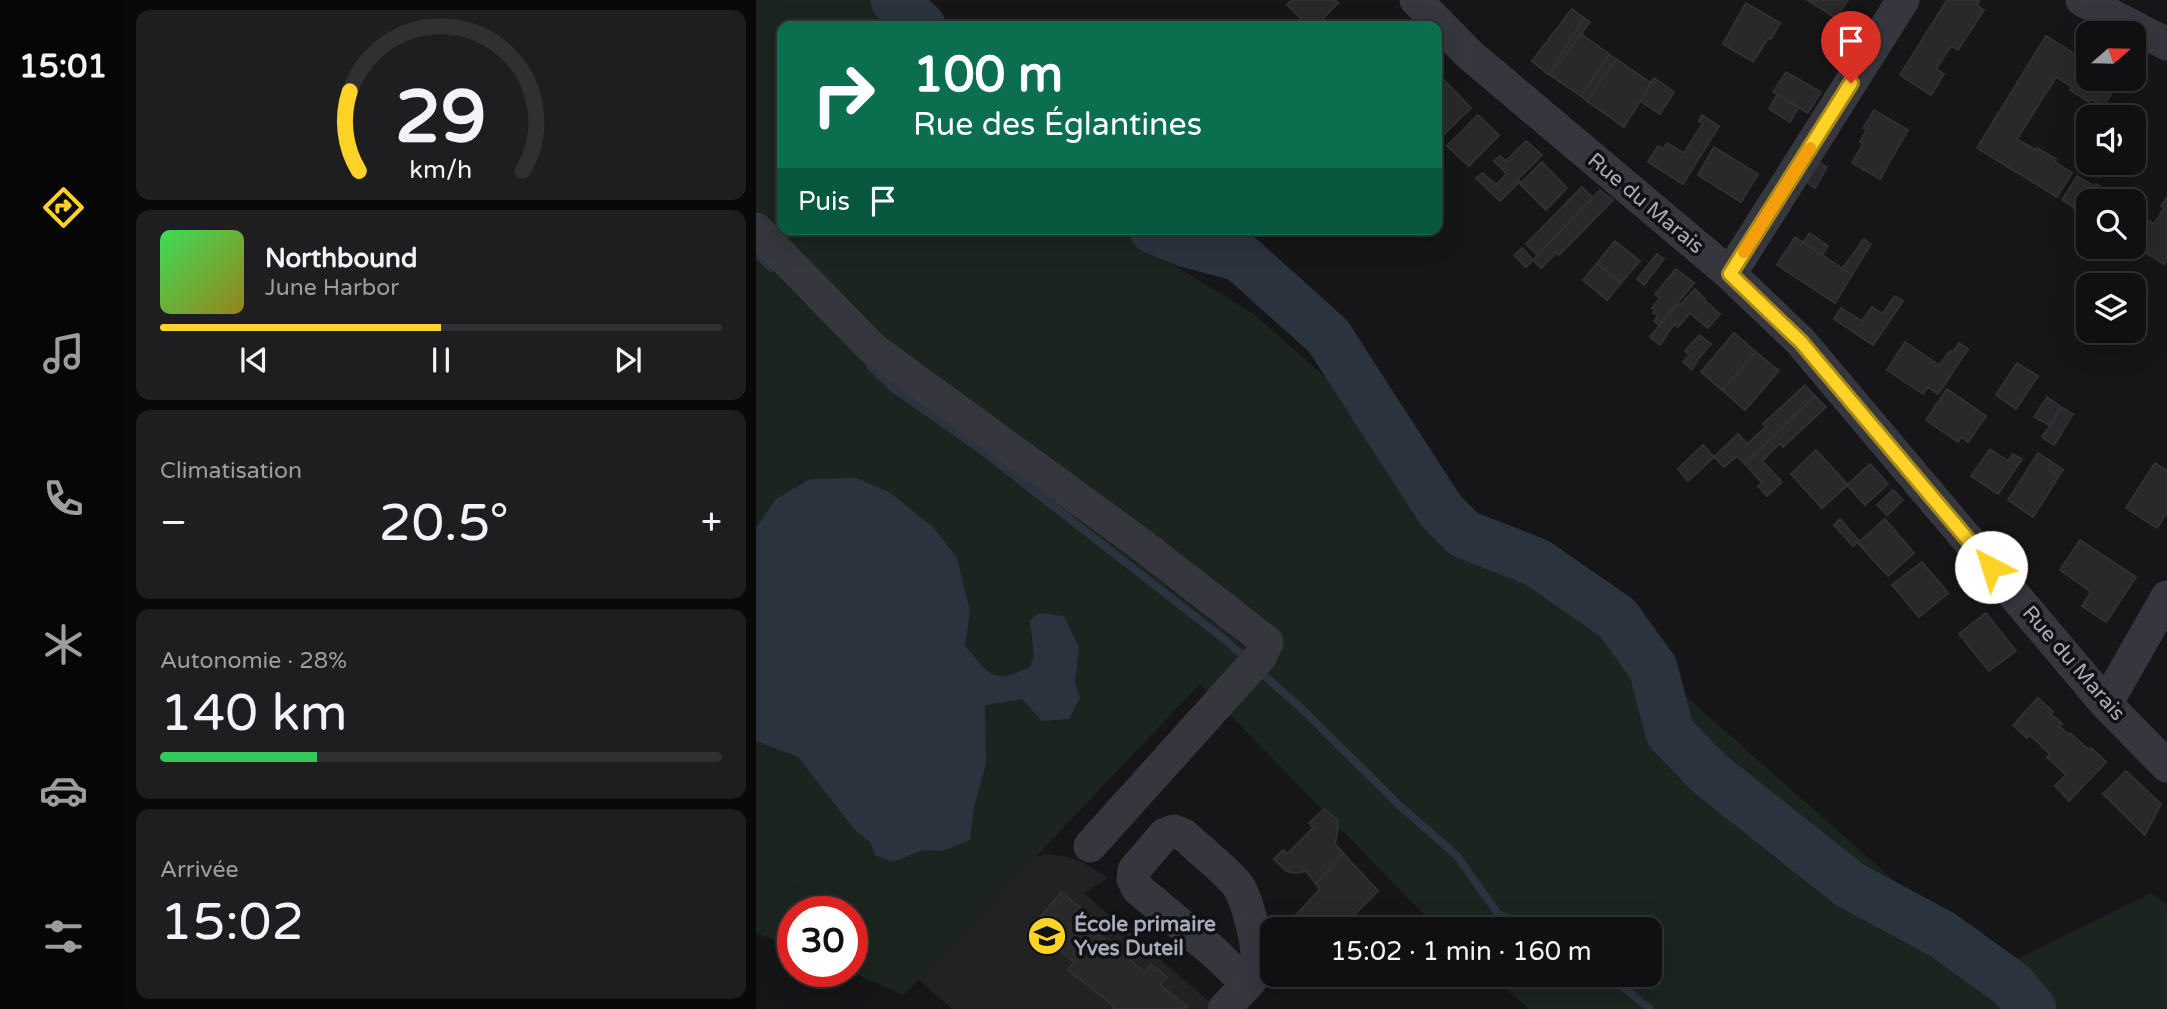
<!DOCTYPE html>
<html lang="fr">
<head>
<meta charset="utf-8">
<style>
  body { margin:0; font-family:"Varela Round",sans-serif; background:#1e1e20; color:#f1f3f6; height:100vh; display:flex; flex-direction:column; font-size:26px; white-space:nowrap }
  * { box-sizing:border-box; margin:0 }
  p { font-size:23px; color:#9c9d9f }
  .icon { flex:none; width:38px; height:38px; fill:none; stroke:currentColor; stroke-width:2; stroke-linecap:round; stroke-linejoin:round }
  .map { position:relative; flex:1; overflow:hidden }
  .details { display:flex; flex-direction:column; gap:10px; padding:10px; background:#09090a; width:630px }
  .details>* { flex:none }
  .guide { position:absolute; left:21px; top:21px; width:665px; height:214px; border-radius:14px; box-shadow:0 7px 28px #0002,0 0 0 2px #303032; background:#0b6e4f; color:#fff; overflow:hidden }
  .needle { width:46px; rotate:70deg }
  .tools { position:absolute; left:1320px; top:21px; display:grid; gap:14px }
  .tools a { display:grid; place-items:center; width:70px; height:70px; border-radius:14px; background:#101012; box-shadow:0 7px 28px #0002,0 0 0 2px #303032; font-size:35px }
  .speed { position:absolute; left:21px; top:896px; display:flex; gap:14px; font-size:35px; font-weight:700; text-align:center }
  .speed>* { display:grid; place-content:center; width:91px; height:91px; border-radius:50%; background:#101012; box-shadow:0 7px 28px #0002,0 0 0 2px #303032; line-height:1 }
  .speed .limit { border:10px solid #d22; background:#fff; color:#111 }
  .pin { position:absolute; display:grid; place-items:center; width:60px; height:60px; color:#fff; margin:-72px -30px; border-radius:50% 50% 50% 0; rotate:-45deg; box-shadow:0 0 7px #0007 }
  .pin .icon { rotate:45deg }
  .me { position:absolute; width:77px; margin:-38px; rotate:320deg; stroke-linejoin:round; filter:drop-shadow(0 0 5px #0008) }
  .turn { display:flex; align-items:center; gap:24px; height:147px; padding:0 21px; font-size:32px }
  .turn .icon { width:91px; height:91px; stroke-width:2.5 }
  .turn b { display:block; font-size:49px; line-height:60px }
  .then { display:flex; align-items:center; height:66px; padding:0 21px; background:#0003; gap:14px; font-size:26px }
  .big { font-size:52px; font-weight:600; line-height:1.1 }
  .details .card { flex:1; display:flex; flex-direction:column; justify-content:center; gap:10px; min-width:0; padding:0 24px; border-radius:14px; background:#1e1e20 }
  .details .dial { align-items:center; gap:0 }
  .dial svg { height:182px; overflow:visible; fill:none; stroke:#303032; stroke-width:7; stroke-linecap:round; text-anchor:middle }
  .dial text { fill:#f1f3f6; stroke:none }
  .song { display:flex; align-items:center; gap:21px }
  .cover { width:84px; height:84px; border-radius:10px; background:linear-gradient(135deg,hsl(130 70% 55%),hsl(50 70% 35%)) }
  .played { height:7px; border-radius:4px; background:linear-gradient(90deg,#ffd227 50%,#303032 50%) }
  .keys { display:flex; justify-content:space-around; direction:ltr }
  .heat { display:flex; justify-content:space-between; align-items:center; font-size:38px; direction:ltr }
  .charge { height:10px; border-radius:5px; background:linear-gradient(90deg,#34c759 28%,#303032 0) }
  .trip { position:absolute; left:504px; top:917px; width:402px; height:70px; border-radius:14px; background:#101012; box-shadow:0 7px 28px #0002,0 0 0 2px #303032; font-weight:600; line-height:70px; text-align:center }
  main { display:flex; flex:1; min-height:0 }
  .tab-bar { display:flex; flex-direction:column; width:126px; justify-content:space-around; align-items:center; background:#060607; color:#9c9d9f }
  .tab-bar .icon { width:49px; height:49px }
  .tab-bar .on { color:#ffd227 }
  .tab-bar b { font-size:32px; color:#f1f3f6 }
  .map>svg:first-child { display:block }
  .built { fill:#222225 }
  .green { fill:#1b241e }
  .water { fill:#2a333e }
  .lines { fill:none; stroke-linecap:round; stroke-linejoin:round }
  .stream { stroke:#2a333e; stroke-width:8 }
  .river { stroke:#2a333e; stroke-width:49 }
  .building { fill:#29292c; stroke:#303034; stroke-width:2 }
  .minor { stroke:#36373e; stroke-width:33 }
  .route-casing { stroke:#a68819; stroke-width:18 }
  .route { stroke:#ffd227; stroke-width:12 }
  .slow { stroke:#f59e0b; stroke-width:12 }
  .labels { text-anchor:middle; stroke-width:7; stroke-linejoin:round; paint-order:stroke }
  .street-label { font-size:21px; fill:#a6aaba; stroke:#111113 }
  .poi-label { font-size:21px; font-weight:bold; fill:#a6aaba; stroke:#111113; text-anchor:start }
</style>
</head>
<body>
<main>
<nav class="tab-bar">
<b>15:01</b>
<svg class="icon on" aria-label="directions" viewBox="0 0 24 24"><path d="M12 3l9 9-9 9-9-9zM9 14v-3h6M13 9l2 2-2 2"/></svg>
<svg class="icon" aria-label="music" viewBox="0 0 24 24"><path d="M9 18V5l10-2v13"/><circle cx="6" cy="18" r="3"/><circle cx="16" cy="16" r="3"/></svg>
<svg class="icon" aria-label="phone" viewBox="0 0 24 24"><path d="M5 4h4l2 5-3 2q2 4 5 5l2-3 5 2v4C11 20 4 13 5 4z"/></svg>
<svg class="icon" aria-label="climate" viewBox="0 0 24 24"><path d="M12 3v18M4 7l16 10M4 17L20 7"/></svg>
<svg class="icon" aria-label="car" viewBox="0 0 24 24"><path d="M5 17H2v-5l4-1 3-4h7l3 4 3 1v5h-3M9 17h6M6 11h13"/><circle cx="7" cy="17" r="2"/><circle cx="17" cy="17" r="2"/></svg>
<svg class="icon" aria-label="filters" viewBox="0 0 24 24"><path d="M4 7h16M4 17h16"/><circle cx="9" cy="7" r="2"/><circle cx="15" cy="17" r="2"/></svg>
</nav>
<section class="details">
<div class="card dial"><svg viewBox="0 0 100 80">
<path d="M14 69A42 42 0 1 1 86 69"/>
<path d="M14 69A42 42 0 0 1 10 34" stroke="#ffd227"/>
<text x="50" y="56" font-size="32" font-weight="700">29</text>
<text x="50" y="72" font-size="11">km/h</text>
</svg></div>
<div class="card">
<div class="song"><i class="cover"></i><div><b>Northbound</b><p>June Harbor</p></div></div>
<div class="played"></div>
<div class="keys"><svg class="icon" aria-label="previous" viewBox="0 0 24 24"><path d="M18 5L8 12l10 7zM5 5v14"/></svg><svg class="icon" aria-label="pause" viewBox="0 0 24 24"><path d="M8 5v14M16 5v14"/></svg><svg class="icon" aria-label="next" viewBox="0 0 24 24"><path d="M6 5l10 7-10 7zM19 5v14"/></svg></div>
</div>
<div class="card"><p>Climatisation</p>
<div class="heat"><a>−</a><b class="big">20.5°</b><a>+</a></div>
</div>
<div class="card"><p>Autonomie · 28%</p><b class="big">140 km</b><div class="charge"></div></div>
<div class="card"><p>Arrivée</p><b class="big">15:02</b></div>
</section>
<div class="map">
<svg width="1411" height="1009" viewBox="0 0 1411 1009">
  <rect width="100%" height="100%" fill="#161618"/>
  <!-- built -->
  <path class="built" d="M294,854L313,857L330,864L352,878L328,893L457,1005L454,1009H196L162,979L280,856Z"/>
  <!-- green -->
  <path class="green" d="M0,0H118L141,26H26V229H364L374,238L499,315L1239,970L1395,893L1411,905V1009H773L733,975H894V929H682L444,684L148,995L92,971H96V912H37V948L0,933Z"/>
  <!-- water -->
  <path class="water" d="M100,478L133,492L178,528L201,558L214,611L209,646C236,676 235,685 274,667L278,656L274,620L284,613L308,616L323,648L319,682L324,698L313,719L286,721L266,699L229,705L230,764L218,808L214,840L187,851L167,850L137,862L119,855L114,842L98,829L42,757L0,741V528L20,499L54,479Z"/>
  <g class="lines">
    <!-- stream -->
    <path class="stream" d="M0,253L15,268
      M114,366L137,388L225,450L468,639L493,661
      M502,670L545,708L643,805L701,856L742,914L777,929
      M852,975L894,1009"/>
    <!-- river -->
    <path class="river" d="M139,0L165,26
      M397,229L431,243L484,257L572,336L685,511L708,534L780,562L861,618L897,668L914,733L954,774L1094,885L1187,935L1256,985L1276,1009"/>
  </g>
  <!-- building -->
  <path class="building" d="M536,0H579L582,3L560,26H553L531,5Z
    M1051,0H1092L1080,18Z
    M1191,0H1224L1221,5L1228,10L1202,50L1195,46L1180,69L1188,74L1175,95L1144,75Z
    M990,3L1024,23L1015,39L1012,38L997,62L967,44Z
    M816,9L828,18L792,74L776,61Z
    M828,18L834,22L794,75L792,74Z
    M825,34L853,54L825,96L794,75Z
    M1290,36L1332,62V79H1353L1361,84L1347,107L1335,99L1333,102L1314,90L1316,87L1300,77L1261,139L1280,150L1281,148L1300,159L1299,162L1316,173L1301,197L1221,148Z
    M853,54L860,59L831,101L825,96Z
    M860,59L895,83L868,127L831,101Z
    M1030,72L1065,92L1052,113L1017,92Z
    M898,78L918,92L904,114L884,101Z
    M688,80L715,108L681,141V86Z
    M1021,95L1043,107L1034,122L1013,109Z
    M1118,110L1152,130L1124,179L1096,163L1107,144L1104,142L1111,129L1107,128Z
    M722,115L743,135L713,166L691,146Z
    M946,115L963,126L927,184L892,162L902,146L907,149L911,143L928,153L947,123L943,121Z
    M770,141L786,155L762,179L764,181L744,201L720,178L727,173L740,185L751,174L738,161L744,156L750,161Z
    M958,147L1002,174L985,202L942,175Z
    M1061,161L1071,167L1059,188L1049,181Z
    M786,162L811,188L790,210L764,184Z
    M1321,176L1338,186L1340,184L1358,195L1357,198L1362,201H1332V217L1306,200Z
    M826,187L837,198L781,255L770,244Z
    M844,190L857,200L803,255L800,253L785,268L777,260Z
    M1411,197V259L1408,264L1377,245V211L1398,224L1408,208L1405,206Z
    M1054,233L1072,246L1066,255L1047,243Z
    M1039,237L1096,275L1079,303L1021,265Z
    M1108,239L1115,244L1096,275L1086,269Z
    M859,241L884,261L865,283L841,263Z
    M766,248L777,260L770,267L758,255Z
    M901,254L908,259L888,285L881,279Z
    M841,263L865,283L851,300L827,280Z
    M920,269L938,283L903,325L898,321L902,316L897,313L899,310L896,308L904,298L899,294Z
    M939,289L949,299L948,300L964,314L952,328L934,313L922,327L918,324L904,345L894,337L922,303L924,305Z
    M1139,296L1147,301L1117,345L1078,319L1085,308L1106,321L1116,307L1126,314Z
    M978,333L1000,352L966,390L945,372Z
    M943,335L955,344L942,359L936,370L927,362L933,355L929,351Z
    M1149,342L1183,365L1194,351L1197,352L1203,343L1212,349L1182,394L1172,387L1167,394L1131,370Z
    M1000,352L1023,371L989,410L966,390Z
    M1261,363L1282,376L1260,409L1240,395Z
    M1049,385L1059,396L989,464L981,456L968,467L958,457L982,434L991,444L1010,427L1007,424Z
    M1191,389L1230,416L1212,442L1205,437L1202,442L1170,420Z
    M1059,396L1070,407L1027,447L1024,443L1006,461L1026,482L1011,496L1002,486L1006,483L989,464Z
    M1291,397L1305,407L1293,425L1278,417Z
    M1307,408L1317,414L1298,445L1286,437Z
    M947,445L958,457L932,481L922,469Z
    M1234,449L1252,461L1257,454L1266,459L1242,494L1215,476Z
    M1060,450L1092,485L1066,508L1035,474Z
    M1282,453L1296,462L1292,468L1303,476L1277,517L1252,500Z
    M1296,462L1307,470L1303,476L1292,468Z
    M1399,463L1411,471V512L1401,528L1370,508Z
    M1114,464L1132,484L1109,505L1091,485Z
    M1137,490L1147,500L1131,515L1121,505Z
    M1084,519L1103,541L1097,546L1078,525Z
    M1129,519L1158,553L1132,576L1102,543Z
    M1324,540L1380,577L1350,622L1326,606L1335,592L1304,570Z
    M1166,562L1192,593L1163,617L1136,585Z
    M1230,613L1260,651L1233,671L1203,634Z
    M1282,698L1297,712L1295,714L1306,724L1303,726L1313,735L1314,733L1333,750L1335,748L1350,762L1313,801L1299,786L1310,775L1291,757L1294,754L1274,735L1271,738L1257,725Z
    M1370,771L1405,804L1389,835L1347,794Z
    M568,809L581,820L582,829L579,844L587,853L560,884L550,871L540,873L530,871L518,859L527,850L531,854L557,828L553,823Z
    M587,853L622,891L593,920L598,925L593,929H540L533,923L564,889L560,884Z
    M305,892L348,927L342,934L389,972L395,964L411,977L404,985L431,1006L429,1009H357L359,1007L312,970L318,962L276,928Z"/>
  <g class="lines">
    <!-- minor -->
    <path class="minor" d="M660,0L714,55L974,274L1045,342L1350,704L1411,766
      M1326,0L1411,44
      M0,229L117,349L386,545L511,642L504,657L334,846
      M974,274L1147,0
      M1350,704L1411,597
      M468,1009C475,1001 497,980 500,972C506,955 491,895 480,883C465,866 445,851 428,835L418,831L409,834L378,870L377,879L382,889L458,952L490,983"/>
  </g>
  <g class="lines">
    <!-- route casing -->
    <g class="route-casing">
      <path id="route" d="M1095,83L974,274L1045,342L1235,567"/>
    </g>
    <!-- route -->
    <use href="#route" class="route"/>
    <!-- slow -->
    <path class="slow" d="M988,252L1054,148"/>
  </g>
  <!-- icons -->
  <defs>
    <g id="school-disc" transform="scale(2.0125)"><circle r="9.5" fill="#ffd227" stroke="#111113"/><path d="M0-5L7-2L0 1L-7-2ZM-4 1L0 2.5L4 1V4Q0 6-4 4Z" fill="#111"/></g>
  </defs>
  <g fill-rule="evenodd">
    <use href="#school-disc" x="291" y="936"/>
  </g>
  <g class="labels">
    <!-- street labels -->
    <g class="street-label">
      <text transform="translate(890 203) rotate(40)" y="7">Rue du Marais</text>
      <text transform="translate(1318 663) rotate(49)" y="7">Rue du Marais</text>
    </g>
    <!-- poi labels -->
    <g class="poi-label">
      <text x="318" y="931">École primaire<tspan x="318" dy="24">Yves Duteil</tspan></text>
    </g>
  </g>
</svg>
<div class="tools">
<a><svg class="needle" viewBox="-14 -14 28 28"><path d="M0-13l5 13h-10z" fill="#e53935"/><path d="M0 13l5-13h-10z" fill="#9c9d9f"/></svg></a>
<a><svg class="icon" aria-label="sound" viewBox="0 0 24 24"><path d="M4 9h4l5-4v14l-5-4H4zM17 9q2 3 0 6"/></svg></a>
<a><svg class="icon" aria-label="search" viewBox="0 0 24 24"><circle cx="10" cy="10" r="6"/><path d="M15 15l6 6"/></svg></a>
<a><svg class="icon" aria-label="layers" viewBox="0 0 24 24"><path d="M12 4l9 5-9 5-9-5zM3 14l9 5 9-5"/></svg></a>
</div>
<div class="speed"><div class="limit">30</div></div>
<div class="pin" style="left:1095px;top:83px;background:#d93025"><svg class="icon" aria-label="arrive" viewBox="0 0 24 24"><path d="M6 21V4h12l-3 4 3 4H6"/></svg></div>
<svg class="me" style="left:1235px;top:567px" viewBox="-20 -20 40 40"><circle r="19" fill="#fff"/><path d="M0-13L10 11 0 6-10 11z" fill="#ffd227"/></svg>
<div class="trip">15:02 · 1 min · 160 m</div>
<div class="guide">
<div class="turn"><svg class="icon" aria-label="right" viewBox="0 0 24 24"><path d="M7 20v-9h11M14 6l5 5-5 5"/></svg><div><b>100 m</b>Rue des Églantines</div></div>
<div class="then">Puis<svg class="icon" aria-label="arrive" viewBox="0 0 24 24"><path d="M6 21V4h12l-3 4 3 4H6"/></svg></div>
</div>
</div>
</main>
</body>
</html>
